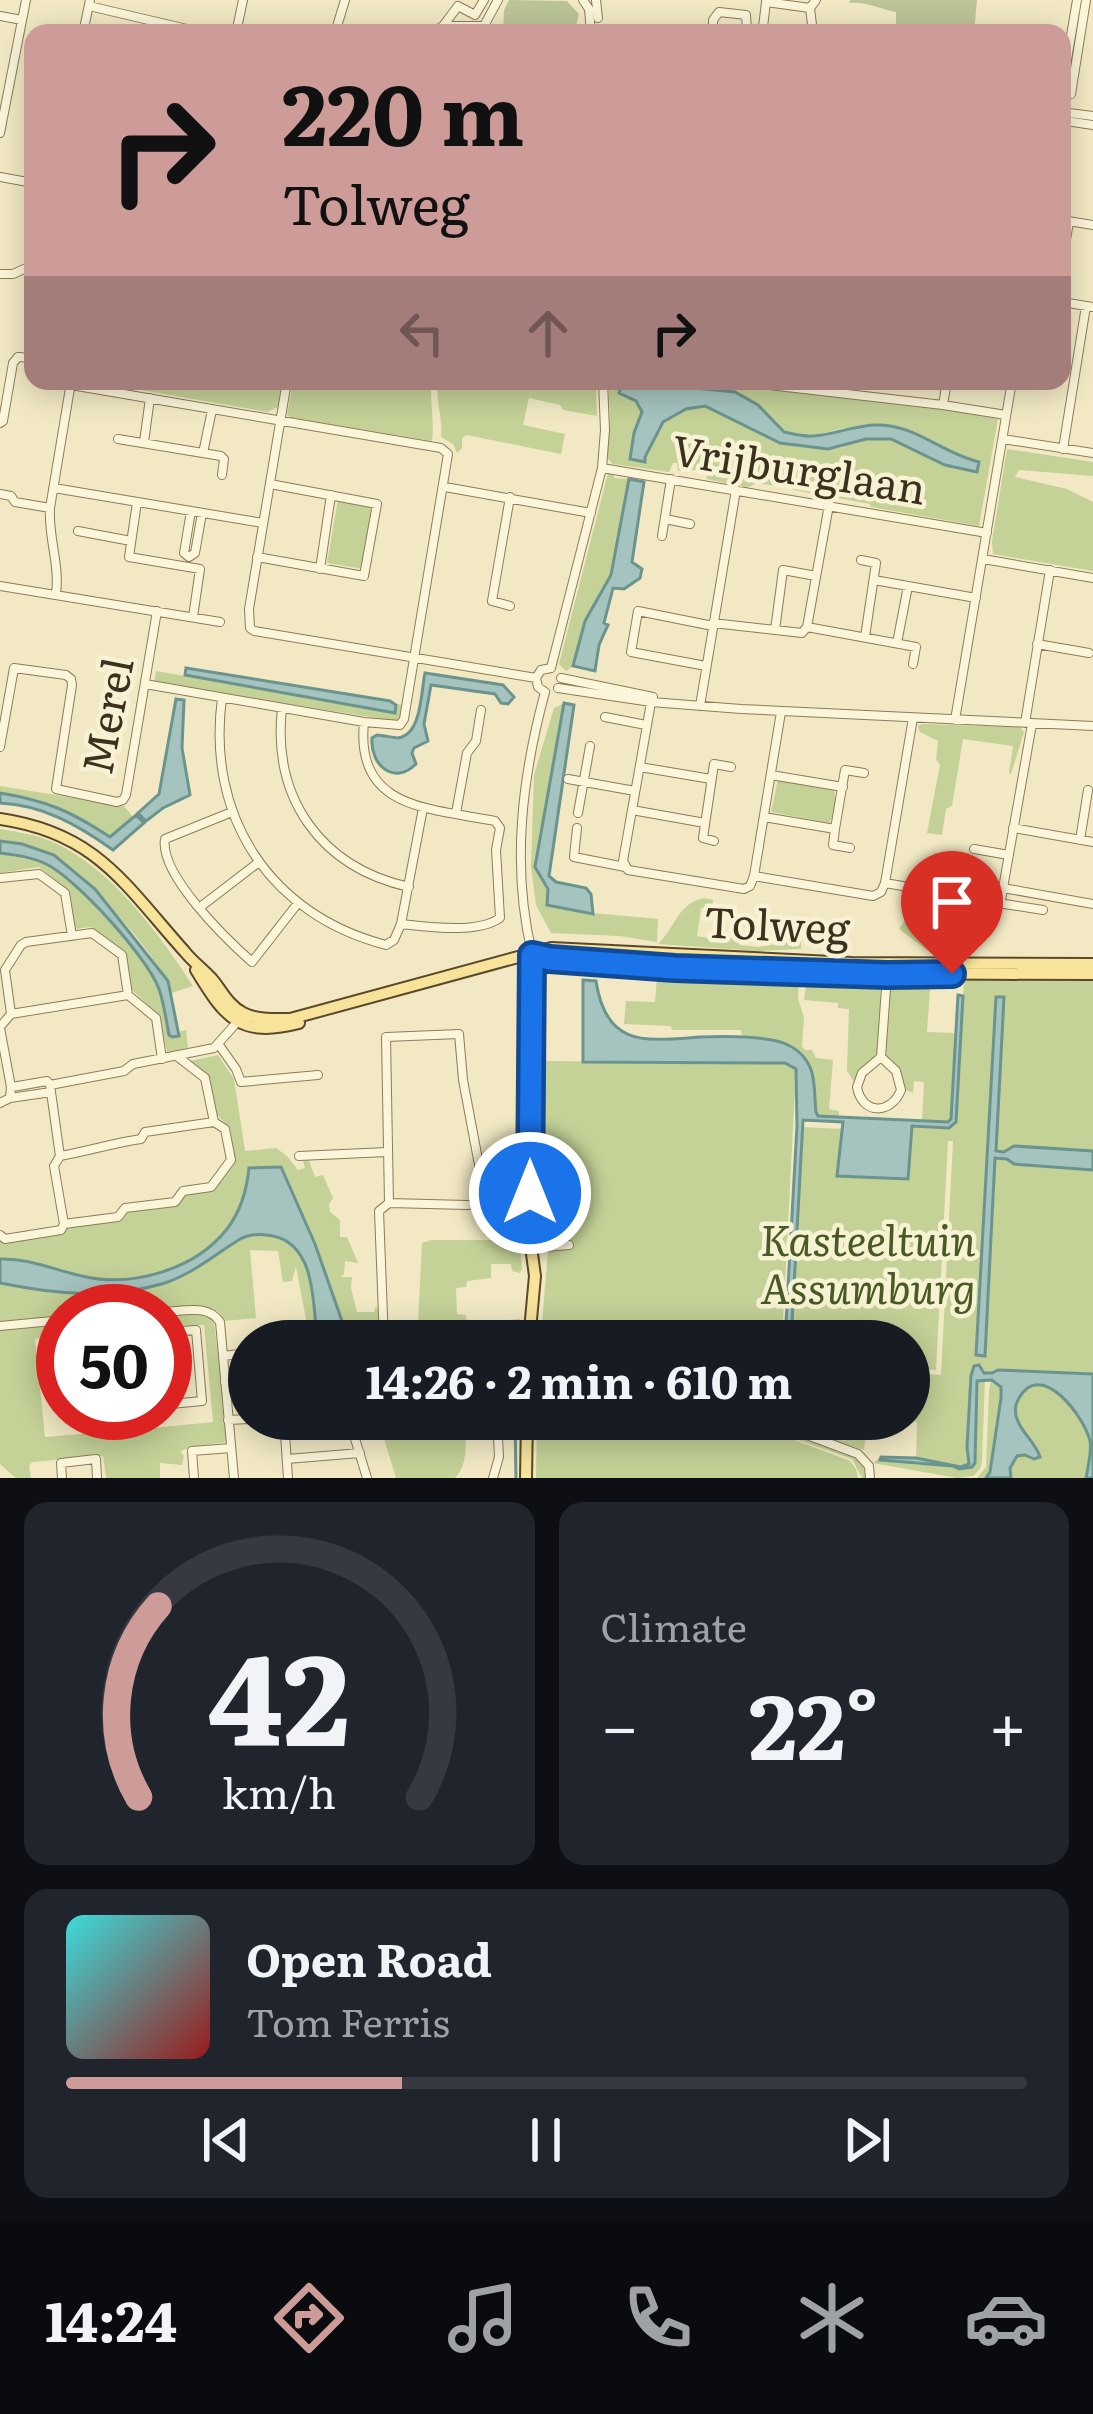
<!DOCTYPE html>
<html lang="en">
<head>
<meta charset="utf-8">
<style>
  body { margin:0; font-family:Literata,serif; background:#20242c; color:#f1f3f6; height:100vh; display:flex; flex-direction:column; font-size:45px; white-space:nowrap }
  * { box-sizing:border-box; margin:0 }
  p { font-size:39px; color:#9ea1a6 }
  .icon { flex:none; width:66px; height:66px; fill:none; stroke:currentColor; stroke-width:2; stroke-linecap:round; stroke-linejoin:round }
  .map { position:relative; height:1478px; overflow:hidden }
  .sheet { display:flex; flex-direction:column; gap:24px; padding:24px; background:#0d0f14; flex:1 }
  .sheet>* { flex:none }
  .top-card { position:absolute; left:24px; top:24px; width:1047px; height:366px; border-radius:24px; box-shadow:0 6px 30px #0003; background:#cd9b98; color:#111; overflow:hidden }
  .speed { position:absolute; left:36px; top:1284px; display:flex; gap:24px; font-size:60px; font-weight:700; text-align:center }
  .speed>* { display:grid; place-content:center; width:156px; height:156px; border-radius:50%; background:#171b24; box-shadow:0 6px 30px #0003; line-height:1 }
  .speed .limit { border:18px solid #d22; background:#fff; color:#111 }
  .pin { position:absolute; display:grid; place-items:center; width:102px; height:102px; color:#fff; margin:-123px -51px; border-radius:50% 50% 50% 0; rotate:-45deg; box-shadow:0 0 12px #0007 }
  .pin .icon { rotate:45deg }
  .me { position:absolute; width:132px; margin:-66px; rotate:0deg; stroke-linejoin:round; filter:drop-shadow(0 0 9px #0008) }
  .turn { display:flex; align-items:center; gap:42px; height:252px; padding:0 60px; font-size:54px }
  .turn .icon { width:156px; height:156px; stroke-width:2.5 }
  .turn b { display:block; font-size:84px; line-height:102px }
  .lanes { display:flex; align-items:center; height:114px; padding:0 60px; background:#0003; justify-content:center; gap:60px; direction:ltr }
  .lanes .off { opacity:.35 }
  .big { font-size:90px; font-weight:700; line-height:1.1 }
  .sheet .widget { flex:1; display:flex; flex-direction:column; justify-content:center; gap:18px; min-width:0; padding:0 42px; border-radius:24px; background:#20242c }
  .sheet .dial { align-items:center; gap:0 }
  .dial svg { height:312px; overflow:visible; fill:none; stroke:#363941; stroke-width:7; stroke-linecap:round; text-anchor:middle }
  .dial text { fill:#f1f3f6; stroke:none }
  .song { display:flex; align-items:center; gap:36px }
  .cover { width:144px; height:144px; border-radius:18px; background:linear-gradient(135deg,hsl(180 70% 55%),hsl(0 70% 35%)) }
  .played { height:12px; border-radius:6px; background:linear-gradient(90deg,#cd9b98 35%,#363941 35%) }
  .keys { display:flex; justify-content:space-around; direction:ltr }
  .heat { display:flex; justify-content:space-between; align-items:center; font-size:66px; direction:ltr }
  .sheet .tiles { flex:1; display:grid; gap:24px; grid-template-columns:1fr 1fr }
  .widget:last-child { grid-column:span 2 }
  .trip { position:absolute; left:228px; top:1320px; width:702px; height:120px; border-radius:60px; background:#171b24; box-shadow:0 6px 30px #0003; font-weight:700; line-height:120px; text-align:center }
  .menu { display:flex; height:192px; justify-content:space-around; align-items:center; background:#090b0e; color:#9ea1a6 }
  .menu .icon { width:84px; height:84px }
  .menu .selected { color:#cd9b98 }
  .menu b { font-size:54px; color:#f1f3f6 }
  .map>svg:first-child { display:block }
  .green { fill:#c4d197; fill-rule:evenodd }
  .cemetery { fill:#bbc597 }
  .water { fill:#a6c4bf; stroke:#6c948e; stroke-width:3 }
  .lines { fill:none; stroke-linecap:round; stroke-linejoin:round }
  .stream { stroke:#6c948e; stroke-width:3 }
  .minor-casing { stroke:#8e7b59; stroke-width:10 }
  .major-casing { stroke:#5c482d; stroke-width:14 }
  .minor { stroke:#fbf5d9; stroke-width:8 }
  .major { stroke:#f7e49a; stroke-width:10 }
  .route-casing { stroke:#114b97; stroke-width:30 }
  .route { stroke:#1a73e8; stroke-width:21 }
  .labels { text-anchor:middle; stroke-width:9; stroke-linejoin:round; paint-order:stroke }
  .street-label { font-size:42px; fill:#3d301e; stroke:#f8f2d5 }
  .park-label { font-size:42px; font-style:italic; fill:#475b23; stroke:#f8f2d5 }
</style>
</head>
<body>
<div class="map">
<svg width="1093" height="1478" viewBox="0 0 1093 1478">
  <rect width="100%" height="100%" fill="#f2e9c4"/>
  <!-- green -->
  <path class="green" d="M89,381H285L280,406L267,412Z
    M293,381H432C429,402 435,420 432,441L292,418L287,415Z
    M438,381H564L584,386L589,381H596L597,416L563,410L560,405L529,398L523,425L565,434L561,454L467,435L462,438V448L457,453L453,444L441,437C443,417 435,401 438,381Z
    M608,381H624L621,386L622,396C649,402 642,413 634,433L645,461L663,422L686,409L705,406L780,443L840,448L866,439H891L945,465L966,471L964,459L913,432L844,428L811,436L784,432L758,405L735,392L635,381C704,381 771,389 840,397C893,403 946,408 998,419L979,526L871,507L870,504L794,490L789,486L787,476L783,478L784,487L756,483L747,488L707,479L706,474L695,470L678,471L677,463H673L669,472L613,464L607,458L610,415Z
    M1007,449L1093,462V476L1019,470L1015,477L1067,489L1093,502V571L993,554L992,541Z
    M608,473H613L614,478L629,479L611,575L585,621L573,666L566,671L559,664Z
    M338,499L373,505L363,569L327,563Z
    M156,671L394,712L396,704L403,705L399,718L396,721L154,683Z
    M564,703L535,867L548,889L593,913L658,919L657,942L620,936L551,933L536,905L531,867L534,775L554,708Z
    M922,724L1020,727L1024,732L1011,774L1009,773L1013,746L963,739L952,806L946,809L942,835L927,833L940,765L936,759L938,741L920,732L918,726Z
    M778,779L834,788C836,800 837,813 829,823L771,812Z
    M0,786L124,806L133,817L110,838L44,802L0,793Z
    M0,829C19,832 38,835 55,843C112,869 160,935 193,986L172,993C157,950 79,868 37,849C26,843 12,842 0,841Z
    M0,853L45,863L72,882L121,934L151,972L179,1036V1032L186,1030L188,1048L167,1052L159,1015L132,990L123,950L91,927L75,929L68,890L39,867L0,873Z
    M704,898L713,900L712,909L701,908L697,936L728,942L729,938L739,940V945L759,947L793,941L796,936L801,941V949L757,951L658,944C675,928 678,903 704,898Z
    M914,907L969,926L970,951L927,950L899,929Z
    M744,971L796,973L799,978L798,999L804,1017L802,1046L805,1050H812L816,1058L833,1060L829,1109L839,1111V1116H818L816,1112C811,1048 805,1043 742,1036L741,1030H672L671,1026L624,1024L626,1001L655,1002L657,977L743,982Z
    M931,974L927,1032L955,1033L951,1119L948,1122H922L924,1082L914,1081L913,1093L905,1090L899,1071L884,1058L888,976Z
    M814,976L881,978L879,1058L856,1085L847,1071L849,1009L838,1008V1003L804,1000L807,979Z
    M968,977L1010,980L1093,979V1478H977L986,1467L989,1391L992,1374L984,1373L981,1368L971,1376L967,1447L969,1464L965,1466L916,1458L917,1422L868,1419L864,1450L769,1419H785L845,1441V1439L794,1419H909V1373L941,1375L953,1141H948L936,1370L909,1368V1341H791L803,1127L842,1129L838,1176L909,1177L912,1126L949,1128L956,1122L964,980Z
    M218,1055L234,1079L245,1151L276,1148L287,1156L298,1170L305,1168L303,1161L308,1158L315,1177L323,1175L333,1198L329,1204L330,1212L340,1220V1237H347L357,1260L358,1263L345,1261L344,1274L340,1277H352L351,1288L357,1312H374L376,1306L379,1312L380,1341H349L315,1244L281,1167L248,1181C244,1196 239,1212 230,1225C200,1269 133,1287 84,1277C55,1270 30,1259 0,1259V1231L5,1235L63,1231L68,1227L119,1219L129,1211L177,1205L186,1194L214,1189L234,1155L230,1128L215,1113L209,1076L190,1061Z
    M538,1061L785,1063L796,1069L782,1341H591L561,1328L556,1333L574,1341H548L541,1336L549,1238L543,1231L541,1220Z
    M516,1204L522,1269L520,1273L512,1271L511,1264H491V1278L467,1281L466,1287L456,1288L457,1314L466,1315L467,1323L520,1319L517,1341H458L453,1338L421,1334L418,1323L422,1243L431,1240H510L513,1239L510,1209H487L485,1205Z
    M252,1234C315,1236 311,1289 317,1338L332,1337L335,1341L310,1340L296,1267L292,1281L283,1282L278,1251L250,1250L256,1318L224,1321L219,1312L207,1307L205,1313L214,1321L228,1442L196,1446L180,1451L184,1456L182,1465L160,1463V1478H106L103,1456L32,1462L29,1466L31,1478H16L0,1464V1283C63,1295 137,1305 196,1269C214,1258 231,1242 252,1234ZM171,1310L174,1326L204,1325L213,1422L153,1428L150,1413H104L105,1432L45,1437L35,1339L51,1336L48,1324L63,1318V1311Z
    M985,1379L982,1461L981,1467L974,1476L957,1478L873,1463L879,1458L911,1464L972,1467L977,1381Z
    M378,1419H387L389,1425L428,1427L429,1419H465C465,1440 470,1461 455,1478H396Z
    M537,1419H754L857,1456L864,1463L867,1478H862L852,1459L753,1424L850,1461L856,1469L858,1478H536Z"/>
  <!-- cemetery -->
  <path class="cemetery" d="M509,0L567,1L579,14L574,33H503L504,10Z
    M850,0H977L974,33H920L896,29V12C881,9 864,1 849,3Z"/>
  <!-- water -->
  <path class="water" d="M624,381L735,392L758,405L784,432C793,434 804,437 813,436C835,435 856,424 880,425C917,426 944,454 979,462L977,472L945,465L891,439H866L828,449L780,443L705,406L686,409L663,422L645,457V462L630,459L634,433L642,412L636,401L619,393Z
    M629,479L644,482L632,562L642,569L640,578L624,589L613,588L604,623L608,625L599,645L595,671L573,666L585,621L611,575Z
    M186,668L390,701L396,705L395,713L185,675Z
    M425,673L503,685L514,697L508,704L501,703L495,694L431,685L424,724L428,741L414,748L412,753L416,764C394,786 370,765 372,738L377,735C379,735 397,738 398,738C422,735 421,691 425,673Z
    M176,699L184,700L182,748L190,795L163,808L146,821L138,813L159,794Z
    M564,703L574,705L549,876L556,882L586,888L591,894L593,914L547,905L548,889L535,867Z
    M0,793C48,801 70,811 110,837L136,815L144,823L113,850C78,825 43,805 0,803Z
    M0,841L22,844L54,855L95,889L168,981L179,1036L172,1037L169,1035C166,1020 164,1003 159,989C148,958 76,878 46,864C32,857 15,855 0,853Z
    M583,980L596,981C606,1048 646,1041 700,1037C722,1036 744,1036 765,1039C785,1041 801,1048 810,1067C816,1080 814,1097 816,1112L818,1116L948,1122L951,1119L958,995L963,996L956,1122L949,1128L912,1126L908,1179L837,1176L843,1122L803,1120L791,1341H785L797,1126L796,1069L785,1063L583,1062Z
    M996,997H1004L996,1151L1004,1152L1014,1146L1093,1151V1170L1014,1164L1007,1159L995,1158L985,1356L976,1355Z
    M281,1167L315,1244L349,1341H335L332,1337L317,1339C313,1304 316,1245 273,1236C260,1233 248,1234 237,1241C213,1256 192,1274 165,1283C109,1300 56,1294 0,1283V1259C30,1258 54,1270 82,1276C131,1288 195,1270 227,1229C240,1212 247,1189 249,1168Z
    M979,1365L984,1373H992L998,1370L1093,1374V1478H1086C1088,1467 1092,1451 1090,1441C1084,1416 1041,1359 1019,1398C1015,1405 1015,1408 1016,1416C1020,1432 1035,1441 1040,1457L1034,1459L1025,1455L1017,1456L1010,1468L1011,1478H986L990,1472L1001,1398V1387L992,1380L977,1381L975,1463L972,1467L959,1469L953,1466L880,1460L881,1457L916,1458L961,1467L969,1464L967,1447L971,1376L974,1366Z"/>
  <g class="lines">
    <!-- stream -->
    <path class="stream" d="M514,1337V1341
      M515,1419L516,1478"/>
    <!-- minor casing -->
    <g class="minor-casing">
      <path id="minor" d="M583,0L589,9L591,33
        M596,0L598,18
        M89,6L204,33
        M0,16L22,20
        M443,26L458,6L475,15L484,0
        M484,26L498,0
        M83,33L90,0
        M236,33L243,0
        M335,33L345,0
        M431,33L443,26H484
        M713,33V20L719,12L746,15L747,30L759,33L763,27L766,2L810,8
        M813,33L810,8L816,0
        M1062,89L1077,0
        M1071,94L1086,0
        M1069,113L1093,116
        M1066,121L1093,125
        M0,133L26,0
        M0,177L33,183
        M1062,220L1093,225
        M1062,263L1069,222
        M0,274H13L33,265
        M1062,302L1093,307
        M287,381L249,609L250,628L254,631L536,678
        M734,381L943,405L1006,415
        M71,385L441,448L448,454L404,719L400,725L364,722L145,684
        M943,405L947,381
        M0,423L3,421L13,363L18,357L33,358
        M118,439L221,456L224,459L222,475
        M1003,439L1093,453
        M144,442L150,398
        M1063,449L1086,306
        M203,453L212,410
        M602,468L987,533
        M445,487L591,513
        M54,488L263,523
        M0,494L11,496L15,502L50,508
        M510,497L492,601L510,606
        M137,502L129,557L200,569L193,617
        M829,505L807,627L916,647L913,664
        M191,511L184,553L189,557L195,553L202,513
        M665,519L690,524
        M78,531L131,541
        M662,536L671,479
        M257,557L364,576L377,504L270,484
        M983,559L1093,578
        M861,560L876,563L865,637
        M320,569L331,495
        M874,580L976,598
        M0,586L220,622
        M56,594C60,564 48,537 50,508L71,382
        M713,623L802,633L807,627
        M775,630L783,570L816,576
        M897,643L908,586
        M1037,644L1089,653
        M706,666L631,652L638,611L713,626
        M551,668L602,468L605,430L603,381
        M561,678L653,697
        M558,688L651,702L741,709L1093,726
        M545,692L538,687L536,678L541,670L551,668
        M652,697L623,861L628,870L744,889L750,886L754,876L873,896L881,892L885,883L997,902L1001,900L1003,888L1093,904
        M222,698C206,817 270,915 386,945L394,940L401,924C429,927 477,934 500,918L496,850L500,828L495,821C430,808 355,810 364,722
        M700,706L736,490
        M282,708C272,798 320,867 409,887
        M605,717L646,725
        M955,720L1012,381
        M1025,723L1050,570
        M0,747L14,668L66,675L71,679L72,685L56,789L117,802L123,800L126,795L157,611
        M640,767L711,779
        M771,775L843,787
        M568,779L635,791
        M632,810L705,823
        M232,812L165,839C159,874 226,939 252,962L298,903
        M456,813L467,753L476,741L481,710
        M578,813L590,746
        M764,817L835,829L845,770L864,773
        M577,828L574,857L625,867
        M1013,828L1093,842
        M835,829L833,845L850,848
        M1080,840L1088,790
        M714,841L703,838L714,764L731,767
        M974,849L1009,855
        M754,876L781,712
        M0,878L39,874L65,893L72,936
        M885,883L913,718
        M1003,888L1032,724
        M998,903L1043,910
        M199,908L259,862
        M401,924L423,808
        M532,953C511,866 522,777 545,692
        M11,1014L128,995
        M0,1027L11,1014L5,970L21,945L26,942L92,933L122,955L128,995L156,1018L162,1059
        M0,1028L11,1087L10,1098L0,1103
        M219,1045L236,1069L241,1082L318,1075
        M881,1057L862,1073L857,1087C862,1115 891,1115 901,1090L896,1071L881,1057L887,975
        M12,1087L47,1081L50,1085
        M10,1098L51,1092
        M60,1156C89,1151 113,1143 141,1139L145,1132L214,1122
        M299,1156L387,1152
        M484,1194L530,1193
        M389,1203L386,1037L459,1034L463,1080L486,1202
        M389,1203L467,1205L530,1202
        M64,1224L118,1217L125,1208L175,1202L183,1191L211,1187L231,1160L225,1129L214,1122L205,1078L178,1057
        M0,1235L5,1239L61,1230L64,1224L54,1166L60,1156L50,1085L124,1071L133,1064L214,1048L239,1020
        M532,1248L569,1245
        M165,1312C185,1311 208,1304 220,1322L234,1478
        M61,1320L63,1371
        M165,1322L166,1332L171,1404L202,1401L196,1330L166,1332
        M0,1326L63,1320
        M384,1341L379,1211L389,1203
        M223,1356L249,1353
        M225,1383L249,1381
        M284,1419L288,1478
        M349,1419L367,1478
        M764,1419L858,1454L869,1466L870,1478
        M228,1420L249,1419
        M287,1459L360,1453
        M62,1478L61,1463L96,1459L97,1478
        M194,1478L192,1451L231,1448
        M493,1478L499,1457L497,1419"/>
    </g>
    <!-- major casing -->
    <g class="major-casing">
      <path id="major" d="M0,819C97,833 125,885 185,952C193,962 203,969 212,979C222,991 228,1005 243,1013C257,1020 275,1019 290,1019L551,948L852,963L1093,964
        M535,956L550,959C731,973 912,974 1093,974
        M196,970C225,1018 240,1038 299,1023
        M529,1341L535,1276L530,1239L532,955
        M526,1478L527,1419"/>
    </g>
    <!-- minor -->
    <use href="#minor" class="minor"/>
    <!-- major -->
    <use href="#major" class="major"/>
  </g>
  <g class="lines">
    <!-- route casing -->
    <g class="route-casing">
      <path id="route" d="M530,1193L532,955L550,959L675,968L887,975L952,974"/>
    </g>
    <!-- route -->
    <use href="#route" class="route"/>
  </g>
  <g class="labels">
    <!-- street labels -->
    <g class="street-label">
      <text transform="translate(799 470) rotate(9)" y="15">Vrijburglaan</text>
      <text transform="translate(108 716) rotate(-79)" y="15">Merel</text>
      <text transform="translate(777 926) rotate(3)" y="15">Tolweg</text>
    </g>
    <!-- park labels -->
    <g class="park-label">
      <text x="868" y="1256">Kasteeltuin<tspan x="868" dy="48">Assumburg</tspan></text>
    </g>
  </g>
</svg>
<div class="speed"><div class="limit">50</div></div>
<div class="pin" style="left:952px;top:974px;background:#d93025"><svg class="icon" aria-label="arrive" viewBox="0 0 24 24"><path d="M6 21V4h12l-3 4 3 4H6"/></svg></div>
<svg class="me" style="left:530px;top:1193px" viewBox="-20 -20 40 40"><circle r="17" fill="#1a73e8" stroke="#fff" stroke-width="3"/><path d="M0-11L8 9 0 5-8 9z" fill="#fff"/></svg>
<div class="trip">14:26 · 2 min · 610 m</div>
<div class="top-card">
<div class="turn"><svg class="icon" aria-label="right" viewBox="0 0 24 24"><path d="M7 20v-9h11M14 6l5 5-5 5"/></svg><div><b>220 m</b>Tolweg</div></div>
<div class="lanes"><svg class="icon off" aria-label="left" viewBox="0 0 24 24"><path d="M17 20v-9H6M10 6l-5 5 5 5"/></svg><svg class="icon off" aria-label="ahead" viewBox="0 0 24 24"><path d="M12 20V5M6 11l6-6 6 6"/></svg><svg class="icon" aria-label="right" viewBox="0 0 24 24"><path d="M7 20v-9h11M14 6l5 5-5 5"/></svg></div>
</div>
</div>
<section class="sheet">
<div class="tiles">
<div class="widget dial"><svg viewBox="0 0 100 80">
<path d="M14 69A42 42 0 1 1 86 69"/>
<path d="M14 69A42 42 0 0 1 19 20" stroke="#cd9b98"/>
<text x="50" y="56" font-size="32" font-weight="700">42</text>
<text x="50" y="72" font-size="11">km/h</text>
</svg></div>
<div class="widget"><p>Climate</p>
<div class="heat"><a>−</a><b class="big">22°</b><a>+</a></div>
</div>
<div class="widget">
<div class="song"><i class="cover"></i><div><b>Open Road</b><p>Tom Ferris</p></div></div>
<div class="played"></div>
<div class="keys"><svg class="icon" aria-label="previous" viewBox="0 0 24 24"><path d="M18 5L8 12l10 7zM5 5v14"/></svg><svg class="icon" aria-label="pause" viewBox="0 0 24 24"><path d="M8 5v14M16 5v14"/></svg><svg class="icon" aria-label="next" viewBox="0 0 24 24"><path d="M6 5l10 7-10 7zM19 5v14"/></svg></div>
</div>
</div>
</section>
<nav class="menu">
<b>14:24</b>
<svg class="icon selected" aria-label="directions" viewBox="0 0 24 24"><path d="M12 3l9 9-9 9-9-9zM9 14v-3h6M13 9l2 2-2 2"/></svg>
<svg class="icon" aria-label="music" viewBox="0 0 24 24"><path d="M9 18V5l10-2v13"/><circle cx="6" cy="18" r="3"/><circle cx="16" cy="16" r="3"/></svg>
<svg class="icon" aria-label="phone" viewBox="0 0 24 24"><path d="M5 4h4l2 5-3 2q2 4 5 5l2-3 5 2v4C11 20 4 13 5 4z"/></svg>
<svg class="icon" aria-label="climate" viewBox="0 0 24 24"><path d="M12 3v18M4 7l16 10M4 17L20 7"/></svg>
<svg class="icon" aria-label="car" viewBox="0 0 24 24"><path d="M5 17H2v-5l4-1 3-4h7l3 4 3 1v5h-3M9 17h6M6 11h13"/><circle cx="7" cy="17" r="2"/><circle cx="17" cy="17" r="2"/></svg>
</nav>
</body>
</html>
